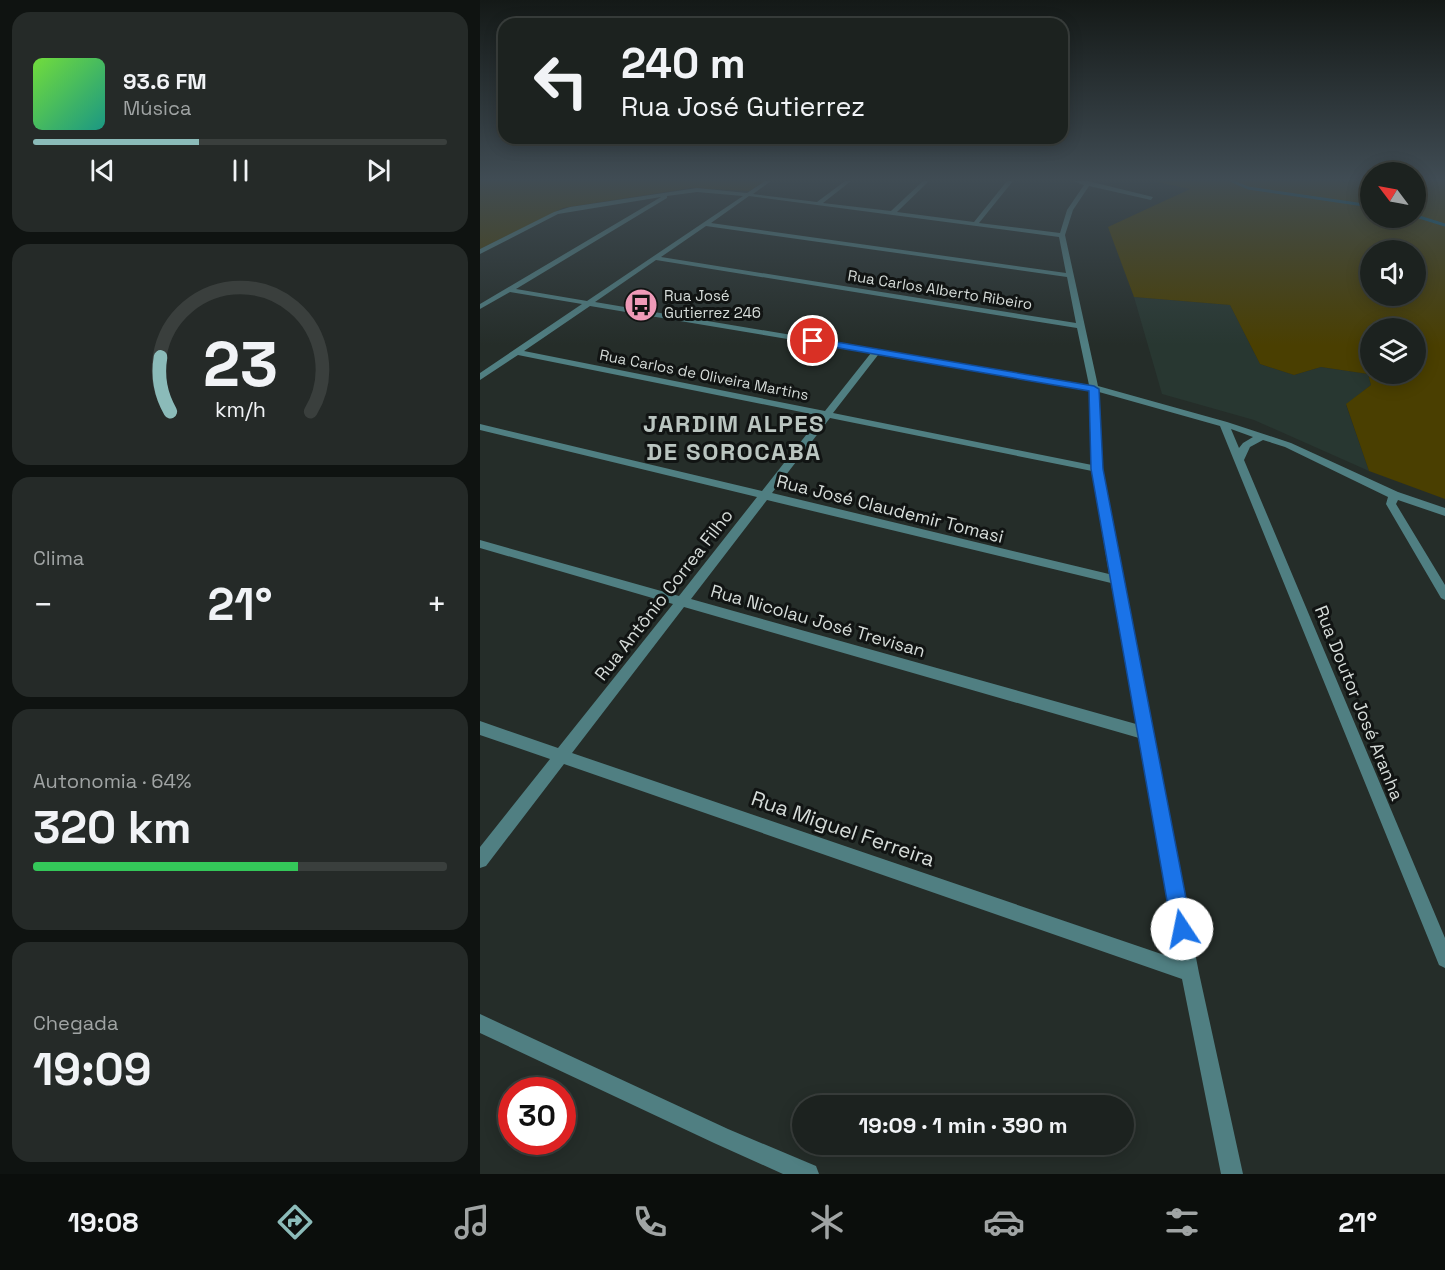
<!DOCTYPE html>
<html lang="pt">
<head>
<meta charset="utf-8">
<style>
  body { margin:0; font-family:"Space Grotesk",sans-serif; background:#252a28; color:#f1f3f6; height:100vh; display:flex; flex-direction:column; font-size:22px; white-space:nowrap }
  * { box-sizing:border-box; margin:0 }
  p { font-size:20px; color:#a0a4a4 }
  .icon { flex:none; width:33px; height:33px; fill:none; stroke:currentColor; stroke-width:2; stroke-linecap:round; stroke-linejoin:round }
  .map { position:relative; flex:1; overflow:hidden }
  .panel { display:flex; flex-direction:column; gap:12px; padding:12px; background:#0f1311; width:480px }
  .panel>* { flex:none }
  .banner { position:absolute; left:18px; top:18px; width:570px; height:126px; border-radius:18px; box-shadow:0 3px 15px #0003,0 0 0 2px #3a3f3d; background:#1c221f; color:#f1f3f6; overflow:hidden }
  .needle { width:39px; rotate:302deg }
  .controls { position:absolute; left:880px; top:162px; display:grid; gap:12px }
  .controls a { display:grid; place-items:center; width:66px; height:66px; border-radius:50%; background:#1c221f; box-shadow:0 3px 15px #0003,0 0 0 2px #3a3f3d; font-size:30px }
  .speed { position:absolute; left:18px; top:1077px; display:flex; gap:12px; font-size:30px; font-weight:700; text-align:center }
  .speed>* { display:grid; place-content:center; width:78px; height:78px; border-radius:50%; background:#1c221f; box-shadow:0 3px 15px #0003,0 0 0 2px #3a3f3d; line-height:1 }
  .speed .limit { border:9px solid #d22; background:#fff; color:#111 }
  .pin { position:absolute; display:grid; place-items:center; width:51px; height:51px; color:#fff; margin:-26px; border:3px solid #fff; border-radius:50%; box-shadow:0 2px 6px #0007 }
  .me { position:absolute; width:66px; margin:-33px; rotate:349deg; stroke-linejoin:round; filter:drop-shadow(0 0 4px #0008) }
  .turn { display:flex; align-items:center; gap:21px; height:126px; padding:0 24px; font-size:27px }
  .turn .icon { width:78px; height:78px; stroke-width:2.5 }
  .turn b { display:block; font-size:42px; line-height:51px }
  .big { font-size:45px; font-weight:700; line-height:1.1 }
  .panel .card { flex:1; display:flex; flex-direction:column; justify-content:center; gap:9px; min-width:0; padding:0 21px; border-radius:18px; background:#252a28 }
  .panel .dial { align-items:center; gap:0 }
  .dial svg { height:156px; overflow:visible; fill:none; stroke:#3a3f3d; stroke-width:7; stroke-linecap:round; text-anchor:middle }
  .dial text { fill:#f1f3f6; stroke:none }
  .song { display:flex; align-items:center; gap:18px }
  .cover { width:72px; height:72px; border-radius:9px; background:linear-gradient(135deg,hsl(100 70% 55%),hsl(170 70% 35%)) }
  .played { height:6px; border-radius:3px; background:linear-gradient(90deg,#8bbbb9 40%,#3a3f3d 40%) }
  .keys { display:flex; justify-content:space-around; direction:ltr }
  .heat { display:flex; justify-content:space-between; align-items:center; font-size:33px; direction:ltr }
  .charge { height:9px; border-radius:4px; background:linear-gradient(90deg,#34c759 64%,#3a3f3d 0) }
  .trip { position:absolute; left:312px; top:1095px; width:342px; height:60px; border-radius:30px; background:#1c221f; box-shadow:0 3px 15px #0003,0 0 0 2px #3a3f3d; font-weight:700; line-height:60px; text-align:center }
  .dock { display:flex; height:96px; justify-content:space-around; align-items:center; background:#0b0e0c; color:#a0a4a4 }
  .dock .icon { width:42px; height:42px }
  .dock .on { color:#8bbbb9 }
  .dock b { font-size:27px; color:#f1f3f6 }
  main { display:flex; flex:1; min-height:0 }
  .map>svg:first-child { display:block }
  .built { fill:#283731 }
  .green { fill:#4a3f01; fill-rule:evenodd }
  .lines { fill:none; stroke-linecap:round; stroke-linejoin:round }
  .stream { stroke:#055e81; stroke-width:3 }
  .minor { fill:#507f82; fill-rule:evenodd }
  .route { fill:#1a73e8; stroke:#114b97; stroke-width:1.5 }
  .labels { text-anchor:middle; stroke-width:6; stroke-linejoin:round; paint-order:stroke }
  .far-street-label { font-size:15px; fill:#d6dcd9; stroke:#111413 }
  .far-poi-label { font-size:15px; fill:#d6dcd9; stroke:#111413; text-anchor:start }
  .street-label { font-size:18px; fill:#d6dcd9; stroke:#111413 }
  .near-street-label { font-size:21px; fill:#d6dcd9; stroke:#111413 }
  .district-label { font-size:24px; font-weight:bold; letter-spacing:1.5px; fill:#bac5c0; stroke:#111413 }
</style>
</head>
<body>
<main>
<section class="panel">
<div class="card">
<div class="song"><i class="cover"></i><div><b>93.6 FM</b><p>Música</p></div></div>
<div class="played"></div>
<div class="keys"><svg class="icon" aria-label="previous" viewBox="0 0 24 24"><path d="M18 5L8 12l10 7zM5 5v14"/></svg><svg class="icon" aria-label="pause" viewBox="0 0 24 24"><path d="M8 5v14M16 5v14"/></svg><svg class="icon" aria-label="next" viewBox="0 0 24 24"><path d="M6 5l10 7-10 7zM19 5v14"/></svg></div>
</div>
<div class="card dial"><svg viewBox="0 0 100 80">
<path d="M14 69A42 42 0 1 1 86 69"/>
<path d="M14 69A42 42 0 0 1 9 41" stroke="#8bbbb9"/>
<text x="50" y="56" font-size="32" font-weight="700">23</text>
<text x="50" y="72" font-size="11">km/h</text>
</svg></div>
<div class="card"><p>Clima</p>
<div class="heat"><a>−</a><b class="big">21°</b><a>+</a></div>
</div>
<div class="card"><p>Autonomia · 64%</p><b class="big">320 km</b><div class="charge"></div></div>
<div class="card"><p>Chegada</p><b class="big">19:09</b></div>
</section>
<div class="map">
<svg width="965" height="1174" viewBox="0 0 965 1174">
  <rect width="100%" height="100%" fill="#252d29"/>
  <!-- built -->
  <path class="built" d="M654,297L750,305L780,364L814,375L841,367L888,374L891,385L866,405L889,471L774,420L682,394Z"/>
  <!-- green -->
  <path class="green" d="M0,181H285L269,191L211,188L83,208L0,249Z
    M673,181H857L867,183L865,181H891V218H936V181H965V499L889,471L866,404L891,385L888,374L841,367L814,375L780,364L750,305L654,297L628,227L710,189ZM936,250V296H891V250ZM936,328V374H891V328Z"/>
  <g class="lines">
    <!-- stream -->
    <path class="stream" d="M752,181L768,188L891,206
      M936,216L965,225"/>
    <!-- minor -->
    <path class="minor" d="M285,181H291L273,194L337,202L365,181H371L343,203L411,211L443,181H449L417,212L494,222L527,181H533L499,223L580,233L587,210L604,185L593,181H608L673,197L671,200L609,186L593,210L585,235L618,386L747,422L811,443L918,492L965,508V516L918,500L916,504L965,585V600L961,598L906,504L908,497L805,447L783,440L770,447L764,460L965,938V968L959,965L740,426L619,392L622,469L642,580L719,973L763,1174H741L702,979L84,764L6,866L0,868V847L70,759L0,735V721L78,748L193,604L0,548V540L199,596L277,497L0,430V424L282,491L341,416L38,355L0,380V373L102,304L30,292L0,309V304L181,197L78,214L2,253L0,254V249L74,212L90,207L217,188L267,193ZM217,192L263,196L107,301L36,289L187,198V196ZM269,196L579,237L586,273L231,223ZM226,226L587,277L596,323L181,257ZM176,260L597,328L609,385L115,302ZM110,306L391,353L345,411L44,351ZM398,355L610,390L612,465L353,413ZM350,418L612,471L629,574L292,493ZM751,429L773,437L763,443L759,448ZM287,500L631,583L656,724L211,599ZM204,607L659,738L699,960L92,753Z
      M0,1014L248,1129L336,1166L339,1174H303L234,1143L0,1033Z"/>
  </g>
  <!-- sky -->
  <linearGradient id="sky" x2="0" y2="1"><stop stop-color="#141917"/><stop offset="0.52" stop-color="#404c54"/><stop offset="1" stop-color="#404c54" stop-opacity="0"/></linearGradient>
  <rect width="965" height="345" fill="url(#sky)"/>
  <!-- route -->
  <path class="route" d="M333,338L614,386L619,389L623,469L712,929L709,936L702,939L695,936L692,929L611,469L609,391L330,343L329,341Z"/>
  <!-- icons -->
  <defs>
    <g id="bus-disc" transform="scale(1.725)"><circle r="9.5" fill="#ef9ab8" stroke="#111413"/><path d="M-5-6H5V4H4V6H2V4H-2V6H-4V4H-5ZM-3.5-4V0h7V-4ZM-3.5 1.2v1.5H-2V1.2ZM2 1.2v1.5H3.5V1.2Z" fill="#111"/></g>
  </defs>
  <g fill-rule="evenodd">
    <use href="#bus-disc" x="161" y="305"/>
  </g>
  <g class="labels">
    <!-- far-street labels -->
    <g class="far-street-label">
      <text transform="translate(460 290) rotate(9)" y="5">Rua Carlos Alberto Ribeiro</text>
      <text transform="translate(224 375) rotate(11)" y="5">Rua Carlos de Oliveira Martins</text>
    </g>
    <!-- far-poi labels -->
    <g class="far-poi-label">
      <text x="184" y="301">Rua José<tspan x="184" dy="17">Gutierrez 246</tspan></text>
    </g>
    <!-- street labels -->
    <g class="street-label">
      <text transform="translate(410 509) rotate(14)" y="6">Rua José Claudemir Tomasi</text>
      <text transform="translate(184 595) rotate(-52)" y="6">Rua Antônio Correa Filho</text>
      <text transform="translate(338 621) rotate(16)" y="6">Rua Nicolau José Trevisan</text>
      <text transform="translate(879 703) rotate(68)" y="6">Rua Doutor José Aranha</text>
    </g>
    <!-- near-street labels -->
    <g class="near-street-label">
      <text transform="translate(363 829) rotate(19)" y="7">Rua Miguel Ferreira</text>
    </g>
    <!-- district labels -->
    <g class="district-label">
      <text x="254" y="432">JARDIM ALPES<tspan x="254" dy="28">DE SOROCABA</tspan></text>
    </g>
  </g>
</svg>
<div class="controls">
<a><svg class="needle" viewBox="-14 -14 28 28"><path d="M0-13l5 13h-10z" fill="#e53935"/><path d="M0 13l5-13h-10z" fill="#a0a4a4"/></svg></a>
<a><svg class="icon" aria-label="sound" viewBox="0 0 24 24"><path d="M4 9h4l5-4v14l-5-4H4zM17 9q2 3 0 6"/></svg></a>
<a><svg class="icon" aria-label="layers" viewBox="0 0 24 24"><path d="M12 4l9 5-9 5-9-5zM3 14l9 5 9-5"/></svg></a>
</div>
<div class="speed"><div class="limit">30</div></div>
<div class="pin" style="left:333px;top:341px;background:#d93025"><svg class="icon" aria-label="arrive" viewBox="0 0 24 24"><path d="M6 21V4h12l-3 4 3 4H6"/></svg></div>
<svg class="me" style="left:702px;top:929px" viewBox="-20 -20 40 40"><circle r="19" fill="#fff"/><path d="M0-13L10 11 0 6-10 11z" fill="#1a73e8"/></svg>
<div class="trip">19:09 · 1 min · 390 m</div>
<div class="banner">
<div class="turn"><svg class="icon" aria-label="left" viewBox="0 0 24 24"><path d="M17 20v-9H6M10 6l-5 5 5 5"/></svg><div><b>240 m</b>Rua José Gutierrez</div></div>
</div>
</div>
</main>
<nav class="dock">
<b>19:08</b>
<svg class="icon on" aria-label="directions" viewBox="0 0 24 24"><path d="M12 3l9 9-9 9-9-9zM9 14v-3h6M13 9l2 2-2 2"/></svg>
<svg class="icon" aria-label="music" viewBox="0 0 24 24"><path d="M9 18V5l10-2v13"/><circle cx="6" cy="18" r="3"/><circle cx="16" cy="16" r="3"/></svg>
<svg class="icon" aria-label="phone" viewBox="0 0 24 24"><path d="M5 4h4l2 5-3 2q2 4 5 5l2-3 5 2v4C11 20 4 13 5 4z"/></svg>
<svg class="icon" aria-label="climate" viewBox="0 0 24 24"><path d="M12 3v18M4 7l16 10M4 17L20 7"/></svg>
<svg class="icon" aria-label="car" viewBox="0 0 24 24"><path d="M5 17H2v-5l4-1 3-4h7l3 4 3 1v5h-3M9 17h6M6 11h13"/><circle cx="7" cy="17" r="2"/><circle cx="17" cy="17" r="2"/></svg>
<svg class="icon" aria-label="filters" viewBox="0 0 24 24"><path d="M4 7h16M4 17h16"/><circle cx="9" cy="7" r="2"/><circle cx="15" cy="17" r="2"/></svg>
<b>21°</b>
</nav>
</body>
</html>
